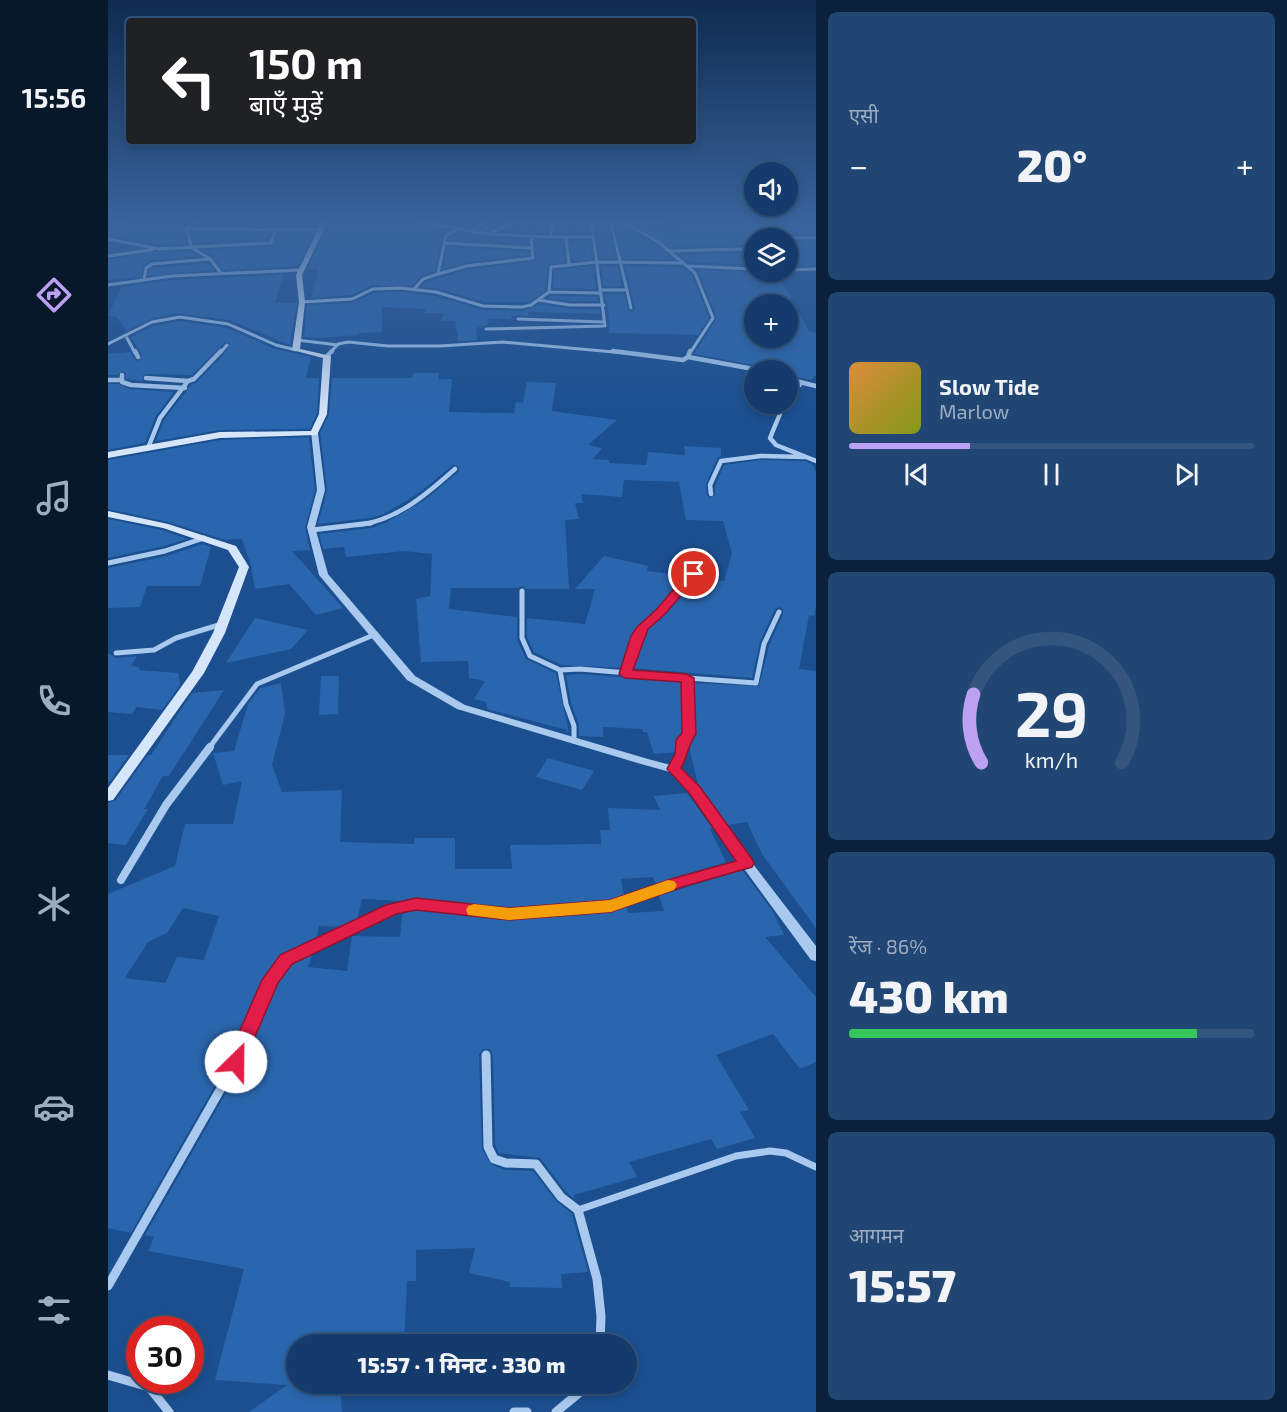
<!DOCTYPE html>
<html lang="hi">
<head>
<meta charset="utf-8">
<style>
  body { margin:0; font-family:"Exo 2","Noto Sans Devanagari",sans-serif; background:#214673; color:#f1f3f6; height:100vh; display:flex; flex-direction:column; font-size:22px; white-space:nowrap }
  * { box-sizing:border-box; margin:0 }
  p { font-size:20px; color:#9dadc1 }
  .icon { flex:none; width:33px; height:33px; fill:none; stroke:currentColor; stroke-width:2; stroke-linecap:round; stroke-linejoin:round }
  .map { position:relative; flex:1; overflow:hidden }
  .panel { display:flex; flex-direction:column; gap:12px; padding:12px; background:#0b203b; width:471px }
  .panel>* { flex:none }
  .hud { position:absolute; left:18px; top:18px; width:570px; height:126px; border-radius:6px; box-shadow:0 3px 9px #0003,0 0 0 2px #33557e; background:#202124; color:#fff; overflow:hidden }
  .controls { position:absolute; left:636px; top:162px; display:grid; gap:12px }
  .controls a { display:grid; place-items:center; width:54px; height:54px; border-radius:50%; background:#143b6b; box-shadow:0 3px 9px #0003,0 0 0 2px #33557e; font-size:30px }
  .speed { position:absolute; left:18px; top:1316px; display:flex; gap:12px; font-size:30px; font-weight:700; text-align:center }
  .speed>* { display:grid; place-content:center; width:78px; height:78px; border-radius:50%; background:#143b6b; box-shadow:0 3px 9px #0003,0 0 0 2px #33557e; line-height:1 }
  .speed .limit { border:9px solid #d22; background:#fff; color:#111 }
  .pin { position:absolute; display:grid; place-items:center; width:51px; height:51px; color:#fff; margin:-26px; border:3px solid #fff; border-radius:50%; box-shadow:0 2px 6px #0007 }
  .me { position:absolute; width:66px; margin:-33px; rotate:23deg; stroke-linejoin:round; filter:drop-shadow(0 0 4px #0008) }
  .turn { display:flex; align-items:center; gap:21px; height:126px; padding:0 24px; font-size:27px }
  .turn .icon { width:78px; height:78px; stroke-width:2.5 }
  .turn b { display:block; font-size:42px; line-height:51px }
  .big { font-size:45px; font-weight:800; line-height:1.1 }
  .panel .widget { flex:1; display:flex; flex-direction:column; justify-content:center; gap:9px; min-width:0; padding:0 21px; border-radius:9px; background:#214673 }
  .panel .dial { align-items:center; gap:0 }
  .dial svg { height:156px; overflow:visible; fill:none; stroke:#33557e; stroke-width:7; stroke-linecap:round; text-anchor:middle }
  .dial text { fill:#f1f3f6; stroke:none }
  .song { display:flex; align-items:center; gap:18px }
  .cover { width:72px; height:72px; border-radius:9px; background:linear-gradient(135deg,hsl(30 70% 55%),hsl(70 70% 35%)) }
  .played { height:6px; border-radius:3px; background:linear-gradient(90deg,#bca0f2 30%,#33557e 30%) }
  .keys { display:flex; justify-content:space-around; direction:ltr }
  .heat { display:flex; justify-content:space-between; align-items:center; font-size:33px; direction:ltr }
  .charge { height:9px; border-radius:4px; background:linear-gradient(90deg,#34c759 86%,#33557e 0) }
  .trip { position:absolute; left:178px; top:1334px; width:351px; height:60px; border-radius:30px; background:#143b6b; box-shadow:0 3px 9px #0003,0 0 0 2px #33557e; font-weight:800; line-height:60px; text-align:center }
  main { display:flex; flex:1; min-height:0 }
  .tabs { display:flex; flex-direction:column; width:108px; justify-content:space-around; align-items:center; background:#08182b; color:#9dadc1 }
  .tabs .icon { width:42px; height:42px }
  .tabs .selected { color:#bca0f2 }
  .tabs b { font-size:27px; color:#f1f3f6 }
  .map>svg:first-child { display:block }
  .building { fill:#2a66ad; fill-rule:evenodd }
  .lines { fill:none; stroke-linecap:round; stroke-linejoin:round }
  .service { stroke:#a9c9ee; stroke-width:7 }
  .minor-far4 { stroke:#a9c9ee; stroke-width:3 }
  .minor-far3 { stroke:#a9c9ee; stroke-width:4.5 }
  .minor-far2 { stroke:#a9c9ee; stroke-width:5 }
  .minor-far1 { stroke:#a9c9ee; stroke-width:8 }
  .minor { stroke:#a9c9ee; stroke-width:9 }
  .tertiary { fill:#a9c9ee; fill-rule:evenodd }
  .secondary { fill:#d6e6fa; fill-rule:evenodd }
  .route { fill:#e11d48; stroke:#92132f; stroke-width:1.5 }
  .slow { fill:#f59e0b }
</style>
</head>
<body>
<main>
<nav class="tabs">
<b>15:56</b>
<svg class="icon selected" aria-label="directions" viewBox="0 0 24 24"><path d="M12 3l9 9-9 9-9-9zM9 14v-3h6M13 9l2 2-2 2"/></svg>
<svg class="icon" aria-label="music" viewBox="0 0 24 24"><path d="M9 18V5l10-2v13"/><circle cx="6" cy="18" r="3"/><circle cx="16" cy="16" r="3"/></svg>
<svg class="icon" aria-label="phone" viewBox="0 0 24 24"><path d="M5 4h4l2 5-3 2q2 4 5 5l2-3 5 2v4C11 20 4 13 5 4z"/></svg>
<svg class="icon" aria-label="climate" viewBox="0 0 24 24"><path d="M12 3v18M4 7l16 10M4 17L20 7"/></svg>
<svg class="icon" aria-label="car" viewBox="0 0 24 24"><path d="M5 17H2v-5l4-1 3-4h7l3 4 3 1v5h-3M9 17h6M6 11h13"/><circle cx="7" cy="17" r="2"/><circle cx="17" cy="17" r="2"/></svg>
<svg class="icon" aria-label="filters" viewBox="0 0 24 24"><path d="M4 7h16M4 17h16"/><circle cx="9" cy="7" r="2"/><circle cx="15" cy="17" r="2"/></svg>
</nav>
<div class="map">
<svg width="708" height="1412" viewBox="0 0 708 1412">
  <rect width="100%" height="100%" fill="#1b4f8f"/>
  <!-- building -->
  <path class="building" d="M31,219H85L74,228L79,244L51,245L0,235V227L22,226L29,224Z
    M95,219H154L152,221H210L209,226L89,225Z
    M229,219H292L295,223L339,230L334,234L327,271L313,276L304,286L265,285L243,295L203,298L211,269H199L221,222H228Z
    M317,219H372L365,227Z
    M381,219H403L380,230L373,229Z
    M677,219H708V234H678L664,221H678Z
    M655,223L671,238H646V241L633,245L562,247L532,228Z
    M406,226L440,227L439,233L395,231Z
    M478,226L481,233H447L448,227Z
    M496,227H500L508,258H492L488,228Z
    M508,227L517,228L547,244L565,259H515Z
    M83,233H162L160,239L86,243Z
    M170,233L206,234L190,266L115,270L105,256L95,250L164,247Z
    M351,233L365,237L419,240L420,244L341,240Z
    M427,240L455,241L457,262L440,265L437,290L421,302H376L329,288L313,287L317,282L360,270L427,261L429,258Z
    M462,241H482L484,259L464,261Z
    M680,242H708V265L680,266Z
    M339,247L421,252V255L359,262L335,269Z
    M646,249V265L580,262L571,255L634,253Z
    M82,251L90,256L43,260L35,266L33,277L0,280V260L47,252Z
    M100,263L106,270L40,276L41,270L45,268Z
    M485,266L488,289L445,288L446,270Z
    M493,266H509L514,286H496Z
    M517,266L574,267L584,275L601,318L590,335L501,333L500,304L497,294H516L520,310L523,312L527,309Z
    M590,270L669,272L701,331L708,333V375L703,380L680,375V370H658L652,366L586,354L609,318ZM646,304H680V338H646Z
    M175,275L167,303H189L182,345L121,320L71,313L43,319L18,331L9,317L0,315L14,287L64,280Z
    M293,292L327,296L375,310L415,311L431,304L462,309H491L492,314L420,312L421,316L410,315L403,317V319H380L379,325L368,328L369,340L350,341L347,321H333L336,313H317V309L274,307V332L250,333V335L207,338L196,337L199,305L244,303L266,293Z
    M442,296L489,297L490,301H462L440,298Z
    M72,321L119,328L167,349L203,357L198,378H211L209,413L202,429L112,430L48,441L56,420L83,385L89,382L116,354L122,343L117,342L84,375L38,374L34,376L35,381L18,379V373L15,371L9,375H0V354L22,352L27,360L31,361L34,355L23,337L45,326Z
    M305,373H331L330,379H344L341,412L406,413L408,402L415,403L419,382L448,383L444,411L509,420L480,445L494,448L485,459L501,460V463L538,465L540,452L577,455L576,446L613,448V456L609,459L598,484L599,495L602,498L607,495V486L616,465L653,460L697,461L705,465L708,472V606L706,616L701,615L691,669L708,671V928L654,854L639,822L620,825L590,784L580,743L586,734L584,683L651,686L661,646L675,614V609L671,607L667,609L652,642L644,678L524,668L533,638L539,630L556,615L587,579L616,581L624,554L615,521L578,520L571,482L516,480L514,497L473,494L475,503H467L471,519L457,520L461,589H418L415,586L410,588H343L341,609L409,617V640L418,659L448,673L461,733L458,732L459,730L379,709L378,702L366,699L377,681L361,678L360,661L313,662L308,599L322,596L324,554L296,551L238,557L236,547L215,549L211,534L264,528L279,522L317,500L351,471L350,466L345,465L311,493L276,514L262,518L210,524L219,490L212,433L221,414L224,378H304Z
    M0,384H10L22,389L66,392L48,416L37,443L0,450Z
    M201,437L207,490L197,528L202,550L184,551L235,608L208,615L181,584L147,589L143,566L134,539L117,540L60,522L0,509V460L112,440Z
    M0,519L54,530L79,539L56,546L0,558Z
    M94,544L103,547L92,586H39L32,607L0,608V568L59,556Z
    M496,556L540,566L539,571L564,574L563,577L575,578L549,609L531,624L524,635L514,668L453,665L426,652L419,637V618L477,624L487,589H467Z
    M147,618L200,630L183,649L118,663Z
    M0,653L8,658L29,656L23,666L32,667L31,670L70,673L72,685L54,710L28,707L24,714L0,712Z
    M472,674L574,682L576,732L570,739L568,752L546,754L539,732H535V729L495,727V737L471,736V725L463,703L458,675Z
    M213,676H231L230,714L211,715Z
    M173,683L177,714L164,765L174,792L234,790L232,842L306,844L307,838H347V869H404L402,845L493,844L492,830H502L500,808L552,810L546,796L579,793L604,828L602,829L618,862L548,884L545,877L513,879L516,895L502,900L401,908L309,898L296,901L254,899L249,920L233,927L211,926L208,939L175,955L157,976L122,1059L23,1233L0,1228V894L67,866L77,824H125L134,781L115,785L105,753L126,751L140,704L152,688ZM75,908L111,916L96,960L69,957L57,983L17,978L40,942L59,933Z
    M116,690L61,776H55L36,809H40L18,845L0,843V803L7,801L40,755H43L84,693Z
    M0,755H21L0,784Z
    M440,758L486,771L474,790L428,777Z
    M634,870L665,912L676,935L657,937L708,997V1062L692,1069L665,1034L608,1055L641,1110L632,1112L647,1138L609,1149L603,1139L521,1162L529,1177L466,1195V1199L458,1192L432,1158L391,1153L387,1145L385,1055L382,1049H375L371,1055L374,1150L384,1165L397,1170L425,1171L448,1201L464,1214L480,1272L453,1274L454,1288L402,1287V1282L361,1273L367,1248L308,1250V1281H299L296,1344H189V1383H221L232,1388L234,1412H141L179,1385L107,1380L136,1269L40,1251L46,1237L37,1235L134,1065L167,983L182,965L204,955L200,967L239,971L244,936L292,937L294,914L308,910L401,920L503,912L519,907L520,913L556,911L551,896Z"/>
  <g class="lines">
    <!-- service -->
    <path class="service" d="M470,1210L628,1156L662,1151L678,1153L708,1167"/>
    <!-- minor-far4 -->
    <path class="minor-far4" d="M91,219L78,229L84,248L102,259L113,273
      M296,219L381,234
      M452,219L445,223L483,222
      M516,219L518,224L549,241L587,273L605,318L582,353
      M656,219L676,238
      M405,222L445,223L442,237L381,234Z
      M0,223L21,222
      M503,223L519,290
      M484,224L656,219
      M78,229L213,230
      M348,231L338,235L330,274L359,266L425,258L423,237
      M365,233L377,219
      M442,237H485
      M458,237L461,264
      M678,238H708
      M0,239L51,249L163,243L168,229
      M336,243L424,248
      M562,251L634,249L646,245
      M0,256L44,250
      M579,266L646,269
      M680,270L708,269
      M36,279L38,268L44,264L102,259
      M0,285L64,276L193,270
      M307,288L315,279L330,274
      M492,290H519L523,308
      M491,293L441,292L443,267L488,262L574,263
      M430,300L462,305H496
      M194,302L244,299L265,289L293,288L328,292L375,306L414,307L423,305L441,292
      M410,319L495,322
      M378,329L497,326L483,219
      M19,338L27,353
      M189,340L230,345
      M0,344L44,322L72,317L120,324L168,345L188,350
      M112,353L119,345
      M222,353L230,344L240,342L280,346H332L395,342L517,353"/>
    <!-- minor-far3 -->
    <path class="minor-far3" d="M27,351L30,357
      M505,351L575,360L580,357L582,351
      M219,356L224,351
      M580,357L651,370
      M14,375V382L23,385L77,388
      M38,378L80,381
      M680,379L708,386
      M0,380H14
      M680,399L693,383
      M676,404L662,438L668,445L708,461
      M40,448L52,418L80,381L86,379L113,351
      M603,494L602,485L613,461L653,456L697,457
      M250,525C288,521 319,494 347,469"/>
    <!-- minor-far2 -->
    <path class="minor-far2" d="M204,530L263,523
      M0,563L57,551L96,538
      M414,591V638L422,656L452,670L458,704L466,726V741
      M8,653L46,650L68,638L114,624
      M452,670L472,669L579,678L581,734L575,740L574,748
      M517,674L529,636L535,627L552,612L599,557
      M579,678L648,683L656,644L671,612
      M101,748L149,684L268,634"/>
    <!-- minor-far1 -->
    <path class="minor-far1" d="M566,769L574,754L575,747
      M13,880L58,805L102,747
      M138,1038L162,980L178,960L284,910L308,904L401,914L503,906L569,883L638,863"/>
    <!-- minor -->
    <path class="minor" d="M378,1055L380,1147L386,1159L398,1163L428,1164L453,1197L470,1210L489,1279L493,1316L492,1344
      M0,1286L128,1062L139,1036
      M0,1375L41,1387L61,1412
      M406,1412H419
      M448,1412L483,1383"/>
    <!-- tertiary -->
    <path class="tertiary" d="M203,431L210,433L217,490L207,527L220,574L307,676L357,705L540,759L570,767L591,788L642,860L708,946V961L703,960L634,866L583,794L562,772L533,764L349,709L299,680L211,575L199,527L209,490Z"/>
    <!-- secondary -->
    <path class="secondary" d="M213,219H219L216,230L194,275L197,302L192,349L223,356L219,414L209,435L112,438L0,458V452L112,432L203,431L211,414L215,358L184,350L191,302L188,275L210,230Z
      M0,511L60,524L128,546L141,567L117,633L96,673L5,800L0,801V788L84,672L105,633L131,567L120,550L55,528L0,517Z"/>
  </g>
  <!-- sky -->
  <linearGradient id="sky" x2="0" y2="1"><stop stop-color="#0f2b4f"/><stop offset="0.53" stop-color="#39639b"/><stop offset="1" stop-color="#39639b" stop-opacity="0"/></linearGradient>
  <rect width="708" height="417" fill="url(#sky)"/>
  <!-- route -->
  <path class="route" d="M586,570L591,574L590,576L556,615L540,629L525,670L579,674L586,678L588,734C580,744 580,756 573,768L592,787L644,859L646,863L644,867L574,887L503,912L401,920L308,910L288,914L184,964L170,983L134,1067L128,1069L121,1067L118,1062L154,980L172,955L278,905L308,898L401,908L502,900L563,879L628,861L582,794L559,769L567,754L568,740L574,733L573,682L517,678L511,674L523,636L529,627L548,610L581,571Z"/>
  <!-- slow -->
  <path class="slow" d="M560,880L566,881L569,885L566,890L503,912L401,920L360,915L358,910L360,906L366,904L401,908L502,900Z"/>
</svg>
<div class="controls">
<a><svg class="icon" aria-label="sound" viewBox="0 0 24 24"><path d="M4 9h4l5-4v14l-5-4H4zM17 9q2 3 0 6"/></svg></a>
<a><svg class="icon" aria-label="layers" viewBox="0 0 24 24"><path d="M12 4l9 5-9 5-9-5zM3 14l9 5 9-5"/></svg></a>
<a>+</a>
<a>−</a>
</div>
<div class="speed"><div class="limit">30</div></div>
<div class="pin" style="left:586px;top:574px;background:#d93025"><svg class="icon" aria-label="arrive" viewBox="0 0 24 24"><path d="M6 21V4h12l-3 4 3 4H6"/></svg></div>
<svg class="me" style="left:128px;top:1062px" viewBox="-20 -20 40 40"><circle r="19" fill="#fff"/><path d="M0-13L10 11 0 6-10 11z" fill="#e11d48"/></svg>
<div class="trip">15:57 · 1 मिनट · 330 m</div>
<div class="hud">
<div class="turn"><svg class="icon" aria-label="left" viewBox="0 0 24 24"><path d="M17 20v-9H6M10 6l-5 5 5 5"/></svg><div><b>150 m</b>बाएँ मुड़ें</div></div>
</div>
</div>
<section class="panel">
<div class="widget"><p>एसी</p>
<div class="heat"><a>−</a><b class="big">20°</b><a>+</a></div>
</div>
<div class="widget">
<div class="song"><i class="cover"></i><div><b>Slow Tide</b><p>Marlow</p></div></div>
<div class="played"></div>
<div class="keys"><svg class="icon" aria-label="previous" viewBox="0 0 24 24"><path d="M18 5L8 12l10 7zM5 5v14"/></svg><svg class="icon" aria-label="pause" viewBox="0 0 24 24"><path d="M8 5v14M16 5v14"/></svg><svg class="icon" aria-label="next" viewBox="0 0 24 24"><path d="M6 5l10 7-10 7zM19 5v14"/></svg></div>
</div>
<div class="widget dial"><svg viewBox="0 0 100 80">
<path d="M14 69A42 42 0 1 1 86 69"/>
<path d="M14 69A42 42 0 0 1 10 34" stroke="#bca0f2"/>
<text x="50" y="56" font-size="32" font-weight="700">29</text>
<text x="50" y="72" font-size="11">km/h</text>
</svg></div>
<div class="widget"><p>रेंज · 86%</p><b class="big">430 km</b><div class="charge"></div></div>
<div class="widget"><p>आगमन</p><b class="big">15:57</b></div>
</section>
</main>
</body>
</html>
